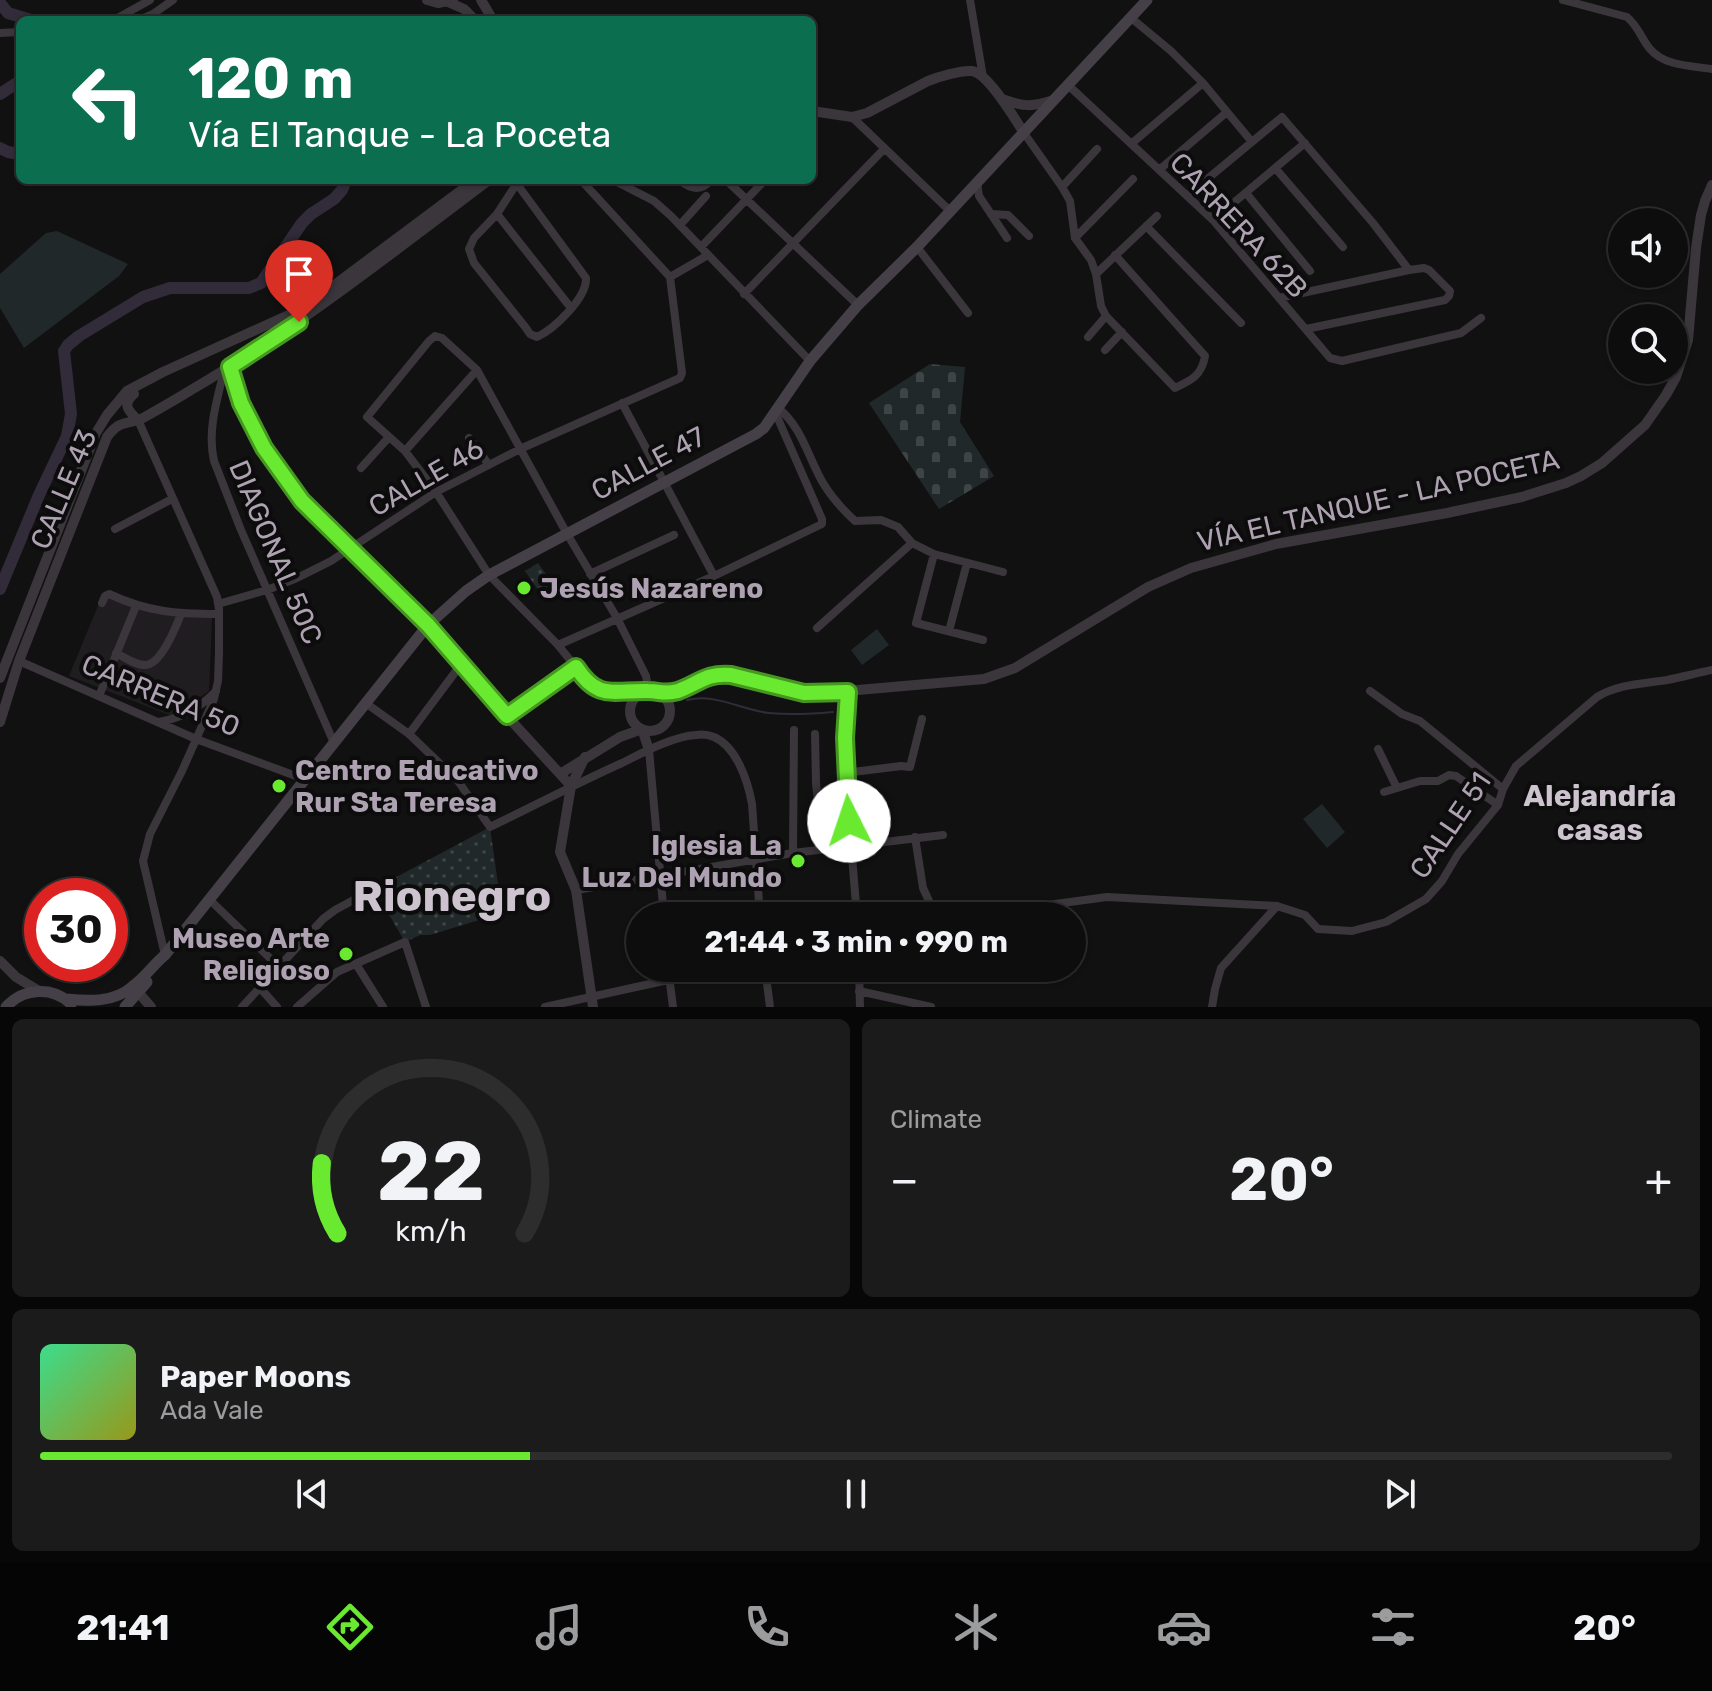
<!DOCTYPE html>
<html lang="en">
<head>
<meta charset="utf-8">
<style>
  body { margin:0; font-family:Rubik,sans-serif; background:#1c1b1c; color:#f1f3f6; height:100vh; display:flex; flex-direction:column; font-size:30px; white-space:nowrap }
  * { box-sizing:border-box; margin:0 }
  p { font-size:26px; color:#9b9c9e }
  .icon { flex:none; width:44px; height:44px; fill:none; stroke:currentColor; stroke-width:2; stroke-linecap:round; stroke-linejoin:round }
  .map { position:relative; height:1007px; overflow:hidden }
  .sheet { display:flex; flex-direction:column; gap:12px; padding:12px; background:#080708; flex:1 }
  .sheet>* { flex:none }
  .hud { position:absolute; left:16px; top:16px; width:800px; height:168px; border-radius:12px; box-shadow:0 2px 6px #0004,0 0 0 2px #2e2d2e; background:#0b6e4f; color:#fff; overflow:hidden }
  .buttons { position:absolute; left:1608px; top:208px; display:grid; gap:16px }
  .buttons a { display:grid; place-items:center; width:80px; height:80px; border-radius:50%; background:#0e0d0e; box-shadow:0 2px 6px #0004,0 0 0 2px #2e2d2e; font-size:40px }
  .speed { position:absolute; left:24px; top:878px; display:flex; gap:16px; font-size:40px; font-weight:700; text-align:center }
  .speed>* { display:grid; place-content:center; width:104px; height:104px; border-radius:50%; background:#0e0d0e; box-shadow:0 2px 6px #0004,0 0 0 2px #2e2d2e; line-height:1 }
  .speed .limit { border:12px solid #d22; background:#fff; color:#111 }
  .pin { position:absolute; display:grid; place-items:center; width:68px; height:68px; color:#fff; margin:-82px -34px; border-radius:50% 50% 50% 0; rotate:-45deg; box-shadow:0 0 8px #0007 }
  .pin .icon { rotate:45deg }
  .me { position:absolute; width:88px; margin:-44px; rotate:356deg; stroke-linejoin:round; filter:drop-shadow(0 0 6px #0008) }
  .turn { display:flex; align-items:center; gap:28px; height:168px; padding:0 40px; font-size:36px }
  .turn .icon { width:104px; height:104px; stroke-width:2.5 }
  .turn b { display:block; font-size:56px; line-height:68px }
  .big { font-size:60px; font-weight:700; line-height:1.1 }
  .sheet .card { flex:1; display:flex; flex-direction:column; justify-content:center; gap:12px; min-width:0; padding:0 28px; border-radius:12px; background:#1c1b1c }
  .sheet .dial { align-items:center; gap:0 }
  .dial svg { height:208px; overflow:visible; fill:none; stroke:#2e2d2e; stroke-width:7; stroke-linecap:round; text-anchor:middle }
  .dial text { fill:#f1f3f6; stroke:none }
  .song { display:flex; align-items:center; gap:24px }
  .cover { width:96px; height:96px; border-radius:12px; background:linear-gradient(135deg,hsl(150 70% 55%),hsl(60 70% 35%)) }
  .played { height:8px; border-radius:4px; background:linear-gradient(90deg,#6ae931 30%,#2e2d2e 30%) }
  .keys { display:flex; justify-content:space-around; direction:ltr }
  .heat { display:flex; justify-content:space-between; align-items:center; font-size:44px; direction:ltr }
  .sheet .tiles { flex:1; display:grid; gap:12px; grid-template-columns:1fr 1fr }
  .card:last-child { grid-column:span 2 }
  .trip { position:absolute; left:626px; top:902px; width:460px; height:80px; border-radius:40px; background:#0e0d0e; box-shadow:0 2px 6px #0004,0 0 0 2px #2e2d2e; font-weight:700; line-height:80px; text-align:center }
  .tabs { display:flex; height:128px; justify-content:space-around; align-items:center; background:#060506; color:#9b9c9e }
  .tabs .icon { width:56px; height:56px }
  .tabs .on { color:#6ae931 }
  .tabs b { font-size:36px; color:#f1f3f6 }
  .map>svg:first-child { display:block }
  .built { fill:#1f1d1f }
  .grass { fill:url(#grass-dots) }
  .cemetery { fill:url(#cemetery-stones) }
  .pitch { fill:#212829 }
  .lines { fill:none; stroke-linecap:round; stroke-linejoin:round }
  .stream { stroke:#322b3a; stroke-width:2 }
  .river { stroke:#322b3a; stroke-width:12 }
  .minor { stroke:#3b363c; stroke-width:8 }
  .tertiary { stroke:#3b363c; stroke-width:10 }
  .secondary { stroke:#454047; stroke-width:11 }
  .route-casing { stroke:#459720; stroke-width:20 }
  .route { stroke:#6ae931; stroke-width:14 }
  .poi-dot { fill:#6ae931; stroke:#0d0c0d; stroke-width:3 }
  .labels { text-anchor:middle; stroke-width:8; stroke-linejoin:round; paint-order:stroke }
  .street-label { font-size:28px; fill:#aea2b2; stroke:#0d0c0d }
  .poi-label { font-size:28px; font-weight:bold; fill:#aea2b2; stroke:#0d0c0d; text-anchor:start }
  .neighbourhood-label { font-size:30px; font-weight:bold; fill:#ccc3ce; stroke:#0d0c0d }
  .town-label { font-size:44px; font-weight:bold; fill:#ccc3ce; stroke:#0d0c0d }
</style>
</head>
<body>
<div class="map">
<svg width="1712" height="1007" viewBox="0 0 1712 1007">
  <defs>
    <pattern id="grass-dots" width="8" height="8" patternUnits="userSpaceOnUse" patternTransform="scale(2)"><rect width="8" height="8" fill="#212829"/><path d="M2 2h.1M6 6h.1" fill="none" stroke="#3f4446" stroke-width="1.8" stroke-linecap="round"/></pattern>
    <pattern id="cemetery-stones" width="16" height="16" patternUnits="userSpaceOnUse" patternTransform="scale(2)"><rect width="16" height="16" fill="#212829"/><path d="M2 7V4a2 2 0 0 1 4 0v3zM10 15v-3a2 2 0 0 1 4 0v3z" fill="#3f4446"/></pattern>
  </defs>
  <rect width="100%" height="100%" fill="#121112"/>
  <!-- built -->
  <path class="built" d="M102,596L212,617L209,691L172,716L69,676Z"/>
  <!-- grass -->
  <path class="grass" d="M538,563L553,584L540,593L525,571Z
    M490,827L502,913L430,935H420L405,942L374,889Z"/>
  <!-- cemetery -->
  <path class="cemetery" d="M930,364L965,367L960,422L994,476L939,509L869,403Z"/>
  <!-- pitch -->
  <path class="pitch" d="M57,231L128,264L119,276L24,348L0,308V274L46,233Z
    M877,629L889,645L862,665L851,650Z
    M1322,804L1345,832L1327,848L1303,819Z"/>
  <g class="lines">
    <!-- stream -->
    <path class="stream" d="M687,700C715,693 742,710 769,713C790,715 812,714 833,712"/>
    <!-- river -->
    <path class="river" d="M0,3L8,13L31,20
      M0,94L20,81
      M0,148L8,152L20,154
      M0,589L39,495L67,436L71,414L64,351L68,345L79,336L143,297L170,288H249L261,283L302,223L311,214L334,199L342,190L346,180"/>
    <!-- minor -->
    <path class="minor" d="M970,0L983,77
      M1563,0L1627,17C1638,26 1641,38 1650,49C1664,66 1692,66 1712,69
      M1130,17L1171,51L1203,83L1252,142
      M114,20L150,0
      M139,20L153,14L173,0
      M0,33L20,32
      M1068,85L1213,220L1330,358L1342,361L1461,333L1481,318
      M852,117L950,211
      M1024,133L1062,187L1070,201L1075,238L1091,260L1096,274L1101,306L1106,316L1175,388C1192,380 1202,375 1205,356L1115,255
      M1131,144L1203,83
      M1276,169L1343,247
      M1159,170L1227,112
      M613,180L654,201L671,216L810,361
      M679,180C690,189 701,192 711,180
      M726,180L858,305
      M977,182L979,196L1007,238
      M517,184L586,278C587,298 554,329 537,337L530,334L526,328L474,263L469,249L474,238L497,214L519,180
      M1062,187L1097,149
      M1246,193L1310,271
      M1188,195L1282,117L1373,223L1409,270L1424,268L1429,270L1450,291L1449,296L1445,300L1306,329
      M497,214L571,308
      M991,214L1008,215L1029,236
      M1213,220L1305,143
      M680,225L706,196
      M1146,226L1241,323
      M1075,238L1133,179
      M701,247L765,180
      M917,247L968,313
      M1096,274L1157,216
      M670,277L708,255
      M744,294L884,149
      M1279,298L1409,270
      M1088,337L1106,316
      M1105,350L1122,332
      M224,371C217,400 207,431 214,461L241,530L334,743
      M622,403L714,576
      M778,408C802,427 808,457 823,483C832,498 842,509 855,521L881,520L898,527L912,543L934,554L1003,572
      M138,420L217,597L219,609V653L218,681L214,699L182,771L150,834L143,861L165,955
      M469,438L489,465
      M405,451L477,370
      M361,468L389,437
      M115,529L172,499
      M934,554L916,623L983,640
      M590,574L674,535
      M102,603L105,596L109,594C148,612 176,614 219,614
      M218,604L267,590L297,578L331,561L436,492L520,449L680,378L682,373L670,277L581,180
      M817,628L912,543
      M949,631L967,563
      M558,645L714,576L822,524V519L775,412
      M116,653C124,657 137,666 146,665C161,664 176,627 181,614
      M19,661L196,739L304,779
      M647,691C628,692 608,696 591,686L558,645L489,575L436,492L405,451L367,417L429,341L435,336L442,338L477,370L566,532L617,618L646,676L649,691
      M1370,691L1402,714L1420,721L1503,789
      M848,692L845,738V773L857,916
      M99,696L136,606
      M367,704L409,734L458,781L490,827C534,806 577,783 622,763C642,753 674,736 696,735C702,734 709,735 714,737C737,747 748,782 752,804L760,916
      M507,716L576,667
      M159,722C182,718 200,708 216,691
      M409,734L462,663
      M815,734L816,783L823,848
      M1378,749L1397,788
      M649,750L664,916
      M845,773L901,766L910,767L922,719
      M1384,792L1420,781H1438L1449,775L1456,776L1498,805
      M915,837L923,888L936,916
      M793,853L794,730
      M576,890L793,853L943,835
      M209,899L279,967
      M965,916L1107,897L1277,906L1305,915L1318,929L1352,931L1386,922L1426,899L1442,881L1458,854L1498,805L1503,789L1516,766L1597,697C1619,684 1642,684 1667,680C1682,677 1697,673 1712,670
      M356,964L383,1007
      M668,968L673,1007
      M765,968L770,1007
      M859,968L860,1007
      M261,989L277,1007
      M859,991L931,1007
      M242,1007L323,919L335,910L374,889
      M297,1007L337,972L405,942L426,1007
      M545,1007L723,968
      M1212,1007L1215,989L1221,968L1277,906"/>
    <!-- tertiary -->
    <path class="tertiary" d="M427,0L438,3L453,0
      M481,0L493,20
      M448,2L464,9L475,20
      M1002,99C1024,107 1032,107 1054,100
      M812,111L852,117L867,113L928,81C938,77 961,70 972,71C988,73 1015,119 1024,133
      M230,367L241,403L264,448L302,501L428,625L507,716L571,786
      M134,394C122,404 128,411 138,420
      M0,678L96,433L107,415L127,391L163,372L293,313L321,295L475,180
      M630 711a20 20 0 1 1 40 0a20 20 0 1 1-40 0Z
      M660,694C687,691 703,673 731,675L812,694L984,679L1015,668L1148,587L1191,568L1276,544L1447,513L1522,497L1566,483L1581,476L1602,463L1645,425L1666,395L1676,377L1688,340L1696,248L1701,215L1705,201L1712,185
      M0,722L19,661L107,437C121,418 127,426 143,418C159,409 175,400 191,390C296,329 392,253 489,180
      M585,757L571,786L560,852L576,890L593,1007
      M560,774L620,737L642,729L649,750
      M0,961L16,977L39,991
      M138,992L151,1007"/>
    <!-- secondary -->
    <path class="secondary" d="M66,999C89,1001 114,1003 133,986C145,977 154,964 165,955L428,625L466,591L489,575L756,434L764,428L810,361L858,305L917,247L1147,0
      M6,1007C23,988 52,986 71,1004
      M125,1007L147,982"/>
  </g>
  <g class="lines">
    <!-- route casing -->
    <g class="route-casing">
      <path id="route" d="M299,322L230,367L241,403L264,448L302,501L428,625L507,716L576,667C598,701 613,690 648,691C661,691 663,695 678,691C700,683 705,673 731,675L804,693L848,692L845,738L849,821"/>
    </g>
    <!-- route -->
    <use href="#route" class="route"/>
  </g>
  <!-- markers -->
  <g class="poi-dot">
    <circle cx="524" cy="588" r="8"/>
    <circle cx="279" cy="786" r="8"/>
    <circle cx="798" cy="861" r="8"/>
    <circle cx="346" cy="954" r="8"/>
  </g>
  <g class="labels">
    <!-- street labels -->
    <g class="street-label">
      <text transform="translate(1239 225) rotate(47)" y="10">CARRERA 62B</text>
      <text transform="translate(648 463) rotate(-28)" y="10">CALLE 47</text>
      <text transform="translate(426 477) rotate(-30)" y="10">CALLE 46</text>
      <text transform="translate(63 489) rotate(-67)" y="10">CALLE 43</text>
      <text transform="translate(1378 500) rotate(-13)" y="10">VÍA EL TANQUE - LA POCETA</text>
      <text transform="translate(276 552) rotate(67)" y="10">DIAGONAL 50C</text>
      <text transform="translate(161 695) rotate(23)" y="10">CARRERA 50</text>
      <text transform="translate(1450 825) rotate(-56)" y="10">CALLE 51</text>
    </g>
    <!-- poi labels -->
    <g class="poi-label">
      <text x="540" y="598">Jesús Nazareno</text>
      <text x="295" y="780">Centro Educativo<tspan x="295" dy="32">Rur Sta Teresa</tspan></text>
      <text x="782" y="855" text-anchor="end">Iglesia La<tspan x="782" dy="32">Luz Del Mundo</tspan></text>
      <text x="330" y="948" text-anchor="end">Museo Arte<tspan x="330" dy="32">Religioso</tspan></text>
    </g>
    <!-- neighbourhood labels -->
    <g class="neighbourhood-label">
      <text x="1600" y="806">Alejandría<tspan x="1600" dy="34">casas</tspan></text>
    </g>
    <!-- town labels -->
    <g class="town-label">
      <text x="452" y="911">Rionegro</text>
    </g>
  </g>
</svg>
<div class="buttons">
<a><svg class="icon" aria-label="sound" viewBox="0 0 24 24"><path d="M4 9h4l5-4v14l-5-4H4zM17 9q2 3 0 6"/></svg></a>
<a><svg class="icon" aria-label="search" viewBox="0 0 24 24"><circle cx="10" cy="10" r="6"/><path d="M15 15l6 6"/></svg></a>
</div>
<div class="speed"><div class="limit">30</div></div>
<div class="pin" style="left:299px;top:322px;background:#d93025"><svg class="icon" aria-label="arrive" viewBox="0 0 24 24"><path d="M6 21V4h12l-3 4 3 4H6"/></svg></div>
<svg class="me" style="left:849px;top:821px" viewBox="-20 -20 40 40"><circle r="19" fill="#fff"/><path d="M0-13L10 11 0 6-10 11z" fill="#6ae931"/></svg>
<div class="trip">21:44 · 3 min · 990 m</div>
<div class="hud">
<div class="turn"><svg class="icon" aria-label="left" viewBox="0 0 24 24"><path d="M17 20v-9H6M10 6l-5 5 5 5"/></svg><div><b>120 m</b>Vía El Tanque - La Poceta</div></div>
</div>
</div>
<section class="sheet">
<div class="tiles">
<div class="card dial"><svg viewBox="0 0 100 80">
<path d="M14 69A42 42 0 1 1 86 69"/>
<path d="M14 69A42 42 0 0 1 8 42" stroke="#6ae931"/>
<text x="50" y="56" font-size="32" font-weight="700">22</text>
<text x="50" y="72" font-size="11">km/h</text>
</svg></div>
<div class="card"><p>Climate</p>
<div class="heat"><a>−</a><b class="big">20°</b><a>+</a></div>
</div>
<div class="card">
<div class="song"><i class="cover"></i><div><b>Paper Moons</b><p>Ada Vale</p></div></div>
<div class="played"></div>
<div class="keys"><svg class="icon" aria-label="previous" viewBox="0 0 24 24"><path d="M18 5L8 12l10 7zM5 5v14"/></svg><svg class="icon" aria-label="pause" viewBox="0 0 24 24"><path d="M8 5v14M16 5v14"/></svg><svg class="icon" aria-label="next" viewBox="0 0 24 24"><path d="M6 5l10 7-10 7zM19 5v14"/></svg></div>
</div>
</div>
</section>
<nav class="tabs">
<b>21:41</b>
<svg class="icon on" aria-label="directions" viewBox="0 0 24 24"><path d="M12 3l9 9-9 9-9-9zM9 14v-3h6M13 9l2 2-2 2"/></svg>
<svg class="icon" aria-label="music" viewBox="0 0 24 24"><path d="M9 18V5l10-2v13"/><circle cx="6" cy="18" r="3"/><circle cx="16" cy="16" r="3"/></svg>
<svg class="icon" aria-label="phone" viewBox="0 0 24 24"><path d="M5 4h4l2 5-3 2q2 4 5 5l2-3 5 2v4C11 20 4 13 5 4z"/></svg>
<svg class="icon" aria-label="climate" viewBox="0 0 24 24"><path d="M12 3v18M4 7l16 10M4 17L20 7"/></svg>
<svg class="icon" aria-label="car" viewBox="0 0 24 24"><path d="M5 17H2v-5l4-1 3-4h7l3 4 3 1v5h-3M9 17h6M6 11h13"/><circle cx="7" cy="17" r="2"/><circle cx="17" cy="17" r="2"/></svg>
<svg class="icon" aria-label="filters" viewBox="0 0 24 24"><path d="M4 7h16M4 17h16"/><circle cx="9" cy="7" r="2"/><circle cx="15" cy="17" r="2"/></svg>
<b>20°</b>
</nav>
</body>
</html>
